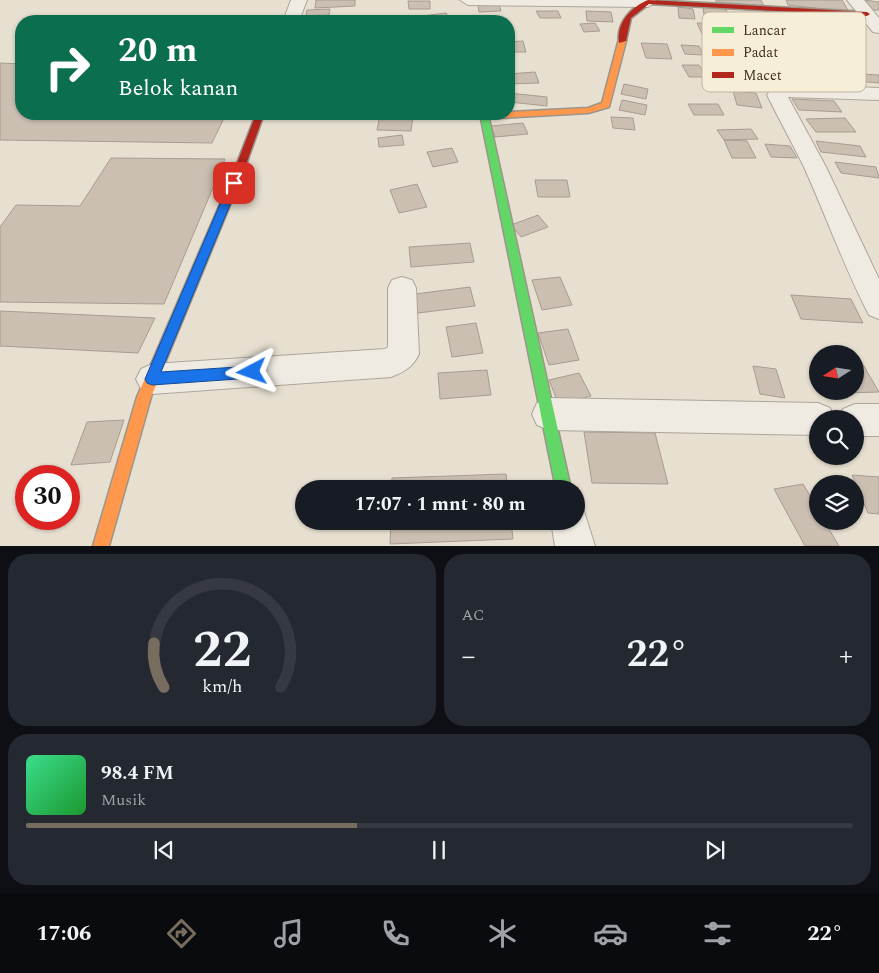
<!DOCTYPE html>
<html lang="id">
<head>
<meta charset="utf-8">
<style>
  body { margin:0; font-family:Spectral,serif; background:#242831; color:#f1f3f6; height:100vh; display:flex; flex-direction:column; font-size:19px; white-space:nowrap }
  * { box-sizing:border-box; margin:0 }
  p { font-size:16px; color:#9ea1a6 }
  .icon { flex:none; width:28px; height:28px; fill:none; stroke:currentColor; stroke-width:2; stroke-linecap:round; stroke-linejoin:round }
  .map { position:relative; height:546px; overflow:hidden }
  .details { display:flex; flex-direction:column; gap:8px; padding:8px; background:#0d0f14; flex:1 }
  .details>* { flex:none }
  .top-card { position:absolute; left:15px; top:15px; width:500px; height:105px; border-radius:20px; box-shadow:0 1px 4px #0004; background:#0b6e4f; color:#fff; overflow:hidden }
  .needle { width:32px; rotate:258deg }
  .buttons { position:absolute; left:809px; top:345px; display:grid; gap:10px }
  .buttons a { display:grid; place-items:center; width:55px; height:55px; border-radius:50%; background:#171b24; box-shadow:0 1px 4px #0004; font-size:25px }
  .speed { position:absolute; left:15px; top:465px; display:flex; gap:10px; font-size:25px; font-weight:700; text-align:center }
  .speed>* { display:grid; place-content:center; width:65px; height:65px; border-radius:50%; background:#171b24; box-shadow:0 1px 4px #0004; line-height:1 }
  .speed .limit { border:8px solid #d22; background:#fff; color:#111 }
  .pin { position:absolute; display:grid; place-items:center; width:42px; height:42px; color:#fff; margin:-21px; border-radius:10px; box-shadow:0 2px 8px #0006 }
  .me { position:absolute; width:55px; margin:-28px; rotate:266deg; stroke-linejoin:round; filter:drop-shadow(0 0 4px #0008) }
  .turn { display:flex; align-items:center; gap:18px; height:105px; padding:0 20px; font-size:22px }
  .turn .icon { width:65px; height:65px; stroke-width:2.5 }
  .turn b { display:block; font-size:35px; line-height:42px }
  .big { font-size:38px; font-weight:700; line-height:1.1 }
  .details .tile { flex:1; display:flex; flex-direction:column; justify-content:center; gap:8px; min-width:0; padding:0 18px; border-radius:20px; background:#242831 }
  .details .dial { align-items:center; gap:0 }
  .dial svg { height:130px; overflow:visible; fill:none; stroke:#363941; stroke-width:7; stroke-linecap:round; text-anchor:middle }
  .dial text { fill:#f1f3f6; stroke:none }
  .song { display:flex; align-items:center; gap:15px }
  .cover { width:60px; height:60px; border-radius:8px; background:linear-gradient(135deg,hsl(150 70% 55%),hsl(130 70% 35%)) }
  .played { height:5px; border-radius:2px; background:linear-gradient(90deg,#786c5e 40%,#363941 40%) }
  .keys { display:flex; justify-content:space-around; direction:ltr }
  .heat { display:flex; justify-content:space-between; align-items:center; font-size:28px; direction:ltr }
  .details .tiles { flex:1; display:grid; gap:8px; grid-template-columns:1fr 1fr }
  .tile:last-child { grid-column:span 2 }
  .trip { position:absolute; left:295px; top:480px; width:290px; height:50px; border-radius:25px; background:#171b24; box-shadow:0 1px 4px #0004; font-weight:700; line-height:50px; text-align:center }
  .tabs { display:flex; height:80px; justify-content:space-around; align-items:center; background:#090b0e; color:#9ea1a6 }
  .tabs .icon { width:35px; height:35px }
  .tabs .selected { color:#786c5e }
  .tabs b { font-size:22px; color:#f1f3f6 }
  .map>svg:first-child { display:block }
  .building { fill:#cbbfb2; stroke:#a89c90 }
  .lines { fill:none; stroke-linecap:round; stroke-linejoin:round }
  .street-casing { stroke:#ada599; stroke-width:2 }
  .fast-casing { stroke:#9c958a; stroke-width:3 }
  .slow-casing { stroke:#9c958a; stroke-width:3 }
  .jam-casing { stroke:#9c958a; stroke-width:3 }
  .street { fill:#efebe3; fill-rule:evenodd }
  .fast { fill:#63d668; fill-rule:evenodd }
  .slow { fill:#ff974d; fill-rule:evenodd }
  .jam { fill:#b3261e; fill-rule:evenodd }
  .route { fill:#1a73e8; stroke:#114b97 }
  .key { fill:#f7eed8; stroke:#bfb4a1; stroke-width:1 }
  .key-label { font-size:14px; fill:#3d2e20 }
</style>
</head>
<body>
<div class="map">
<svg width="879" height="546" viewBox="0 0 879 546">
  <rect width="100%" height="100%" fill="#e7e0d1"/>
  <!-- building -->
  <path class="building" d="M316,0H355V6L315,8Z
    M716,0H761L764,6L716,2Z
    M786,0H842L849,12L788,5Z
    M864,0L879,2V10H871Z
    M408,1H430V9H409Z
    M499,4L501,11L479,12L478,5Z
    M678,7L693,9L695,19L679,18Z
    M703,7L726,9L728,18L704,15Z
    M330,9L329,15L306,16L307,10Z
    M536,11H558L561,18H540Z
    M586,11L611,12L613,22L587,21Z
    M446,13L451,21H417L414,17Z
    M595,23L600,31L584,32L580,24Z
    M697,23L728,24L736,38L703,36Z
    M523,41L526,52H509V42Z
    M641,43L667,44L672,59L646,58Z
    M681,45L699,46L703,55L685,54Z
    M0,63L21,64V114H226L212,143L0,140Z
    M682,65H699L707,77H689Z
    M535,72L539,83L509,84V74Z
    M861,74L879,75V83L867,82Z
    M624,84L648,89L646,99L621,94Z
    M733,91L756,93L762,108L737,105Z
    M509,93L547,97V106L509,102Z
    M792,99L834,101L842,112L799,110Z
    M622,100L647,105L645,115L619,110Z
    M688,104H718L724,115H694Z
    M380,115L413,116L411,131L377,130Z
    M611,117L633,118L635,130L613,128Z
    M845,118L856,132H816L806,119Z
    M523,123L528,134L495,137L491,126Z
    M751,129L758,139L724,140L717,130Z
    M402,135L404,145L379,147L378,138Z
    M724,140L747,141L756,158H732Z
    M816,141L860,146L866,157L821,152Z
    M765,144L790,146L797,158L771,157Z
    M452,148L458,162L433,167L427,152Z
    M111,158L225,159L164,304L0,302V227L16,205L80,206Z
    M835,162L876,167L879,178L841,173Z
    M535,180H567L570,197H538Z
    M417,184L427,207L399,213L390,190Z
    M538,215L548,227L521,237L511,225Z
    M470,243L474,262L411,267L409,247Z
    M560,277L572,305L542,310L532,280Z
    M470,287L475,306L418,313L415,294Z
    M791,295L851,299L863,323L801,319Z
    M0,311L155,318L138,353L0,346Z
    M476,323L483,353L452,357L446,327Z
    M568,329L579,360L549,365L538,333Z
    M855,356H858L879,392L847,393L845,391H855Z
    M753,366L776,369L785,398L760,394Z
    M487,370L491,395L440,399L438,373Z
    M579,373L591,396L559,405L549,380Z
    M124,420L110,462L71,465L87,422Z
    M584,432L655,433L668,484L592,483Z
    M506,474L508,489H391L392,478Z
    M852,475L879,477V514L868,513Z
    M803,484L818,509V521H824L839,546H805L774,489Z
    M391,521H511L513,539L390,544Z"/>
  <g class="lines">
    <!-- street casing -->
    <g class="street-casing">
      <path id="street" d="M291,0H307L299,21H283Z
        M460,0H655L656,2L648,7L468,5Z
        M847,0H864L879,18V33L873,32Z
        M786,84L879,88V100L788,97L826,167L879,279V319L869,315C844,267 826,216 804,167C792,143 779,119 767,95L770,91Z
        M402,277L412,280L416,288L419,354C413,367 404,372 391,377L152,394L141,389L136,379L141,369L152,364L385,349L388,347V288L392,280Z
        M549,398L818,403L830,408L835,419H818V435L549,430L537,425L532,414L537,403Z
        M855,404H879V436H855V419H839L843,409Z
        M576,505L583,508L595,546H555L551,521H576Z"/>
    </g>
    <!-- fast casing -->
    <g class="fast-casing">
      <path id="fast" d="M480,114H488L571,489H556Z"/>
    </g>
    <!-- slow casing -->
    <g class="slow-casing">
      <path id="slow" d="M619,39L626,41L609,107L588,113L484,119L480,116L483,114H509V112L588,108L602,103Z
        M237,173L242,176L151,397L109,546H93L137,397L232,176Z"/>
    </g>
    <!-- jam casing -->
    <g class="jam-casing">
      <path id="jam" d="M648,0L867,12L870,14L867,16L649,4L631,18L626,41L619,43C616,23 631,7 648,0Z
        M256,114H264L242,176L237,179L234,178L232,176Z"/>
    </g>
    <!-- street -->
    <use href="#street" class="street"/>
    <!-- fast -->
    <use href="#fast" class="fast"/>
    <!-- slow -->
    <use href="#slow" class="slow"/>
    <!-- jam -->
    <use href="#jam" class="jam"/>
  </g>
  <!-- route -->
  <path class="route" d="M234,180L239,183L161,372L252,366L256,368L258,372L256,376L252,378L152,385L147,383L145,379L229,183Z"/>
  <!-- legend -->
  <rect x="702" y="12" width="164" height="80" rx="8" class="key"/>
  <rect x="712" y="27" width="22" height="6" fill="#63d668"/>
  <rect x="712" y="49" width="22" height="7" fill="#ff974d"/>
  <rect x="712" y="72" width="22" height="6" fill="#b3261e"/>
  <g class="key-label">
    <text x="743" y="35">Lancar</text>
    <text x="743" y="57">Padat</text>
    <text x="743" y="80">Macet</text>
  </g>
</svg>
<div class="buttons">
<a><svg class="needle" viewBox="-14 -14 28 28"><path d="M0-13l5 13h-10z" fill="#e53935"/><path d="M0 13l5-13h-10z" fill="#9ea1a6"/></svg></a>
<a><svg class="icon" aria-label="search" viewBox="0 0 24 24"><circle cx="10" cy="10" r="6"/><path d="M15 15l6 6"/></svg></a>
<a><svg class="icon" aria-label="layers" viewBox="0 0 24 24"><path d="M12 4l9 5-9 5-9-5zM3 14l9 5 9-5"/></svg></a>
</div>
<div class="speed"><div class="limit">30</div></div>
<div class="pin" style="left:234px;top:183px;background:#d93025"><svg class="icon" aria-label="arrive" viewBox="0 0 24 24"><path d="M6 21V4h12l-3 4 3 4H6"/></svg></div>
<svg class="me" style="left:252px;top:372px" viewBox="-20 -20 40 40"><path d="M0-17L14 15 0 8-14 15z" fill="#1a73e8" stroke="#fff" stroke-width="4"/></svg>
<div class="trip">17:07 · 1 mnt · 80 m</div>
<div class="top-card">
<div class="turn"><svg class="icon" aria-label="right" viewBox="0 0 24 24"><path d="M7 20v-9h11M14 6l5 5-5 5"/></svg><div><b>20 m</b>Belok kanan</div></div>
</div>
</div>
<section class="details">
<div class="tiles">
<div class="tile dial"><svg viewBox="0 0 100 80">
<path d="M14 69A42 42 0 1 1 86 69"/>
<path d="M14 69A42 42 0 0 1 8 42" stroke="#786c5e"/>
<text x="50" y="56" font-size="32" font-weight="700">22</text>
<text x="50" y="72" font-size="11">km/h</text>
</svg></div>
<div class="tile"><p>AC</p>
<div class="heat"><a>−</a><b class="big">22°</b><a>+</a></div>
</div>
<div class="tile">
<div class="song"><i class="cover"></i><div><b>98.4 FM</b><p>Musik</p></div></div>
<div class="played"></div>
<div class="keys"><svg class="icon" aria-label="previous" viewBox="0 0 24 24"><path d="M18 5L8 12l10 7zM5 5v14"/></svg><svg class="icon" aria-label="pause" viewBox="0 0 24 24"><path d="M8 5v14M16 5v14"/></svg><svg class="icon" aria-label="next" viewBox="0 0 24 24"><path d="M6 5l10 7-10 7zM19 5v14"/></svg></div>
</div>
</div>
</section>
<nav class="tabs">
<b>17:06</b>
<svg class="icon selected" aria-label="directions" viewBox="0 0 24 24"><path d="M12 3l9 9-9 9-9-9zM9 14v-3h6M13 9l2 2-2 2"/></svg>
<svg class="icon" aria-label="music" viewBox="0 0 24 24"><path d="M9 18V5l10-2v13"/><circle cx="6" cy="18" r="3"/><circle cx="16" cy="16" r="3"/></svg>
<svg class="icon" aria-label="phone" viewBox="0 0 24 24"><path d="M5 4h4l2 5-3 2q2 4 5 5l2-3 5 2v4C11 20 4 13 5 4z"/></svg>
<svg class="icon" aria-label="climate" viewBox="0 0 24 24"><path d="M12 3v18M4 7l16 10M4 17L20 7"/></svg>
<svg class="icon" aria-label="car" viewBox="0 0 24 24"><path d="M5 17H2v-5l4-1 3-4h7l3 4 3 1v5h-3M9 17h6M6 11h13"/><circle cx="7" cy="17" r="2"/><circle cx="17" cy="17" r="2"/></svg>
<svg class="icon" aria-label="filters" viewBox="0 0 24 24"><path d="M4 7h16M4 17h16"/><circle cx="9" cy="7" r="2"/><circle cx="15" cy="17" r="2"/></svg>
<b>22°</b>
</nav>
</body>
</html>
